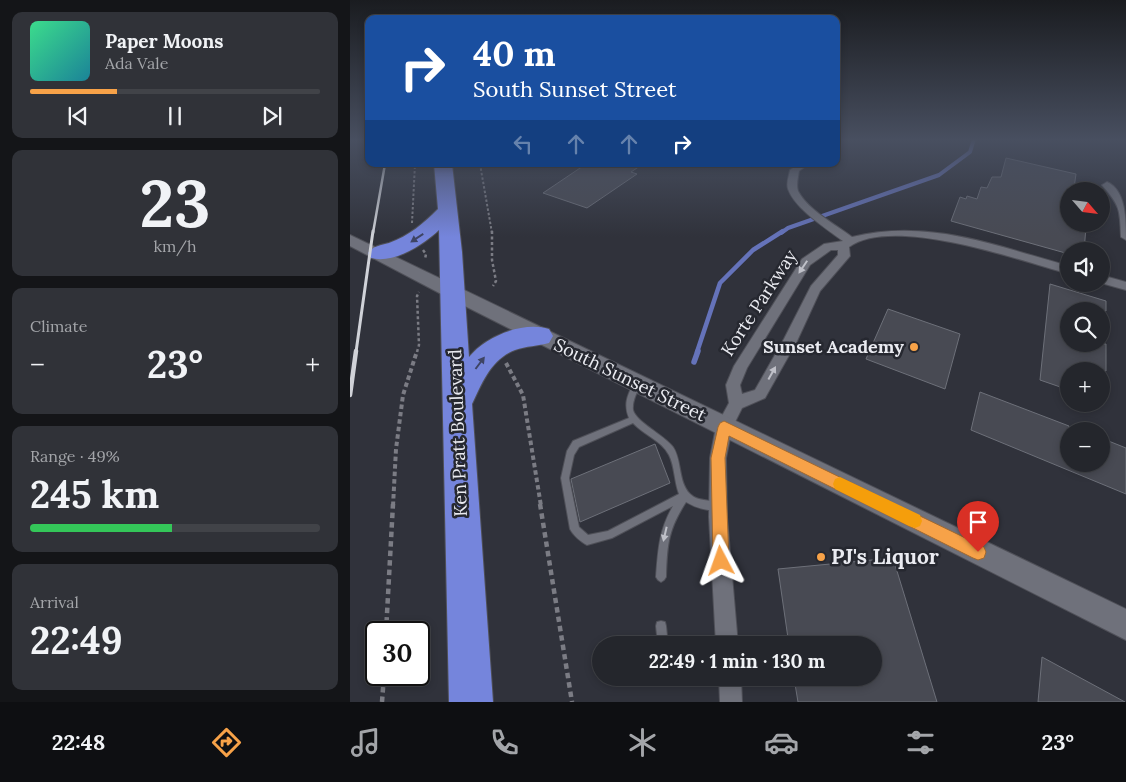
<!DOCTYPE html>
<html lang="en">
<head>
<meta charset="utf-8">
<style>
  body { margin:0; font-family:Lora,serif; background:#303238; color:#f1f3f6; height:100vh; display:flex; flex-direction:column; font-size:19px; white-space:nowrap }
  * { box-sizing:border-box; margin:0 }
  p { font-size:16px; color:#a3a5a9 }
  .icon { flex:none; width:28px; height:28px; fill:none; stroke:currentColor; stroke-width:2; stroke-linecap:round; stroke-linejoin:round }
  .map { position:relative; flex:1; overflow:hidden }
  .sheet { display:flex; flex-direction:column; gap:12px; padding:12px; background:#141518; width:350px }
  .sheet>* { flex:none }
  .guide { position:absolute; left:15px; top:15px; width:475px; height:152px; border-radius:10px; box-shadow:0 2px 8px #0003,0 0 0 1px #414348; background:#1a4fa0; color:#fff; overflow:hidden }
  .needle { width:32px; rotate:118deg }
  .buttons { position:absolute; left:710px; top:182px; display:grid; gap:10px }
  .buttons a { display:grid; place-items:center; width:50px; height:50px; border-radius:50%; background:#24262c; box-shadow:0 2px 8px #0003,0 0 0 1px #414348; font-size:25px }
  .speed { position:absolute; left:15px; top:621px; display:flex; gap:10px; font-size:25px; font-weight:700; text-align:center }
  .speed>* { display:grid; place-content:center; width:65px; height:65px; border-radius:50%; background:#24262c; box-shadow:0 2px 8px #0003,0 0 0 1px #414348; line-height:1 }
  .speed .limit { border:2px solid #111; border-radius:8px; background:#fff; color:#111 }
  .pin { position:absolute; display:grid; place-items:center; width:42px; height:42px; color:#fff; margin:-51px -21px; border-radius:50% 50% 50% 0; rotate:-45deg; box-shadow:0 0 5px #0007 }
  .pin .icon { rotate:45deg }
  .me { position:absolute; width:55px; margin:-28px; rotate:356deg; stroke-linejoin:round; filter:drop-shadow(0 0 4px #0008) }
  .turn { display:flex; align-items:center; gap:18px; height:105px; padding:0 25px; font-size:22px }
  .turn .icon { width:65px; height:65px; stroke-width:2.5 }
  .turn b { display:block; font-size:35px; line-height:42px }
  .lanes { display:flex; align-items:center; height:48px; padding:0 25px; background:#0003; justify-content:center; gap:25px; direction:ltr }
  .lanes .off { opacity:.35 }
  .big { font-size:38px; font-weight:800; line-height:1.1 }
  .sheet .tile { flex:1; display:flex; flex-direction:column; justify-content:center; gap:8px; min-width:0; padding:0 18px; border-radius:10px; background:#303238 }
  .sheet .dial { align-items:center; gap:0 }
  .dial b { font-size:65px; line-height:1 }
  .song { display:flex; align-items:center; gap:15px }
  .cover { width:60px; height:60px; border-radius:8px; background:linear-gradient(135deg,hsl(150 70% 55%),hsl(190 70% 35%)) }
  .played { height:5px; border-radius:2px; background:linear-gradient(90deg,#f7a248 30%,#414348 30%) }
  .keys { display:flex; justify-content:space-around; direction:ltr }
  .heat { display:flex; justify-content:space-between; align-items:center; font-size:28px; direction:ltr }
  .charge { height:8px; border-radius:4px; background:linear-gradient(90deg,#34c759 49%,#414348 0) }
  .trip { position:absolute; left:242px; top:636px; width:290px; height:50px; border-radius:25px; background:#24262c; box-shadow:0 2px 8px #0003,0 0 0 1px #414348; font-weight:800; line-height:50px; text-align:center }
  .menu { display:flex; height:80px; justify-content:space-around; align-items:center; background:#0e0f12; color:#a3a5a9 }
  .menu .icon { width:35px; height:35px }
  .menu .on { color:#f7a248 }
  .menu b { font-size:22px; color:#f1f3f6 }
  main { display:flex; flex:1; min-height:0 }
  .map>svg:first-child { display:block }
  .lines { fill:none; stroke-linecap:round; stroke-linejoin:round }
  .stream-far2 { stroke:#6573ba; stroke-width:4 }
  .stream-far1 { stroke:#6573ba; stroke-width:4.5 }
  .stream { stroke:#6573ba; stroke-width:5.5 }
  .building { fill:#484a53; stroke:#6d7079 }
  .lane-casing { stroke:#4f5058; stroke-width:2 }
  .street-casing { stroke:#4f5058; stroke-width:2 }
  .secondary-casing { stroke:#4f5058; stroke-width:2 }
  .highway-casing { stroke:#4f5058; stroke-width:2 }
  .path-far3 { stroke:#7b7c84; stroke-width:2; stroke-dasharray:2.5 2; stroke-linecap:butt }
  .path-far2 { stroke:#7b7c84; stroke-width:2.5; stroke-dasharray:3 2.5; stroke-linecap:butt }
  .path-far1 { stroke:#7b7c84; stroke-width:4; stroke-dasharray:4.5 3; stroke-linecap:butt }
  .path { stroke:#7b7c84; stroke-width:4.5; stroke-dasharray:5.5 4; stroke-linecap:butt }
  .lane { fill:#6f717b; fill-rule:evenodd }
  .street { fill:#6f717b; fill-rule:evenodd }
  .secondary { fill:#6f717b; fill-rule:evenodd }
  .highway { fill:#7585dc; fill-rule:evenodd }
  .rail-far2 { stroke:#d0d2d8; stroke-width:2.5 }
  .rail-far1 { stroke:#d0d2d8; stroke-width:3 }
  .rail { stroke:#d0d2d8; stroke-width:4.5 }
  .oneway { fill:#3e4464 }
  .oneway2 { fill:#bfc0c8 }
  .route { fill:#f7a248; stroke:#a1692f }
  .slow { fill:#f59e0b }
  .poi-dot { fill:#f7a248; stroke:#262830; stroke-width:2 }
  .labels { text-anchor:middle; stroke-width:5; stroke-linejoin:round; paint-order:stroke }
  .street-label { font-size:18px; fill:#eaebf1; stroke:#262830 }
  .poi-label { font-size:18px; font-weight:bold; fill:#eaebf1; stroke:#262830; text-anchor:end }
  .near-poi-label { font-size:21px; font-weight:bold; fill:#eaebf1; stroke:#262830; text-anchor:start }
</style>
</head>
<body>
<main>
<section class="sheet">
<div class="tile">
<div class="song"><i class="cover"></i><div><b>Paper Moons</b><p>Ada Vale</p></div></div>
<div class="played"></div>
<div class="keys"><svg class="icon" aria-label="previous" viewBox="0 0 24 24"><path d="M18 5L8 12l10 7zM5 5v14"/></svg><svg class="icon" aria-label="pause" viewBox="0 0 24 24"><path d="M8 5v14M16 5v14"/></svg><svg class="icon" aria-label="next" viewBox="0 0 24 24"><path d="M6 5l10 7-10 7zM19 5v14"/></svg></div>
</div>
<div class="tile dial"><b>23</b><p>km/h</p></div>
<div class="tile"><p>Climate</p>
<div class="heat"><a>−</a><b class="big">23°</b><a>+</a></div>
</div>
<div class="tile"><p>Range · 49%</p><b class="big">245 km</b><div class="charge"></div></div>
<div class="tile"><p>Arrival</p><b class="big">22:49</b></div>
</section>
<div class="map">
<svg width="776" height="702" viewBox="0 0 776 702">
  <rect width="100%" height="100%" fill="#30323b"/>
  <g class="lines">
    <!-- stream-far2 -->
    <path class="stream-far2" d="M431,233L438,228L589,175L620,152L624,139"/>
    <!-- stream-far1 -->
    <path class="stream-far1" d="M347,352L370,283L403,250L433,231"/>
    <!-- stream -->
    <path class="stream" d="M344,362L348,351"/>
  </g>
  <!-- building -->
  <path class="building" d="M656,158L726,174L724,188L719,187V224L736,227L734,251H719V254L601,221L610,197L616,199L617,196L627,199L631,187L637,188L642,177H651Z
    M236,164H293L281,172L287,174L237,208L193,193Z
    M700,284L756,301V311H719V344H756V371H719V390L690,380Z
    M538,309L610,334L595,389L516,359Z
    M630,392L719,426V464H751V438L776,448V494L621,430Z
    M305,444L320,483L230,522L221,479Z
    M543,558L587,702H448L444,678H524V645H439L428,569Z
    M692,657L775,702H688Z"/>
  <g class="lines">
    <!-- lane casing -->
    <g class="lane-casing">
      <path id="lane" d="M287,381L290,382L291,384C287,392 282,401 283,410C286,422 314,435 323,447C332,460 328,482 340,494C348,502 359,499 369,503L370,506L369,509C359,512 346,508 336,502C318,530 317,545 316,577L314,580L311,582L308,580L306,577C308,550 309,530 323,506L262,538L237,545C231,542 223,535 220,529L211,478L217,451L223,441L279,418C273,403 278,395 284,382ZM283,423C294,435 311,440 319,455C325,467 324,481 329,494L258,531L238,535L229,527L219,478L224,455L229,447Z
        M311,621L315,622L316,626L318,645H308L306,626L307,622Z"/>
    </g>
    <!-- street casing -->
    <g class="street-casing">
      <path id="street" d="M449,164H459L449,171C448,177 446,185 448,191C458,210 485,224 502,237C578,218 646,246 719,266V274C669,260 543,215 499,247L500,256L470,291L447,341L415,398L392,408L382,428L376,458L377,517L388,645H366L359,517L360,458L366,427L379,403L376,385L384,366L452,259L474,244L493,241C477,229 445,209 438,189C436,183 439,176 440,170ZM481,250H488V255L461,286L434,339L405,390L392,394L390,385L397,368L460,265Z
        M757,182C776,190 776,220 776,240L771,237C770,209 770,206 752,185Z
        M751,275L776,282V290L751,283Z
        M369,678H391L392,702H370Z"/>
    </g>
    <!-- secondary casing -->
    <g class="secondary-casing">
      <path id="secondary" d="M0,235L776,609V640L97,297L0,246Z"/>
    </g>
    <!-- highway casing -->
    <g class="highway-casing">
      <path id="highway" d="M84,164H102L112,252L119,357C136,336 173,321 199,329L203,336L199,343C188,346 176,346 165,350C141,359 132,383 122,404L143,702H99L89,230C73,245 44,264 21,258L18,253C23,246 31,245 39,243C59,236 74,223 88,209Z"/>
    </g>
    <!-- path-far3 -->
    <path class="path-far3" d="M130,164L142,233
      M62,223L65,164"/>
    <!-- path-far2 -->
    <path class="path-far2" d="M142,231V260L146,281L143,286
      M73,250L76,254L75,259
      M67,352L69,345L67,296L69,292"/>
    <!-- path-far1 -->
    <path class="path-far1" d="M156,363L173,395L191,506
      M43,506L46,449L53,395L67,351"/>
    <!-- path -->
    <path class="path" d="M190,504L222,702
      M36,632L43,504
      M32,702L34,675"/>
    <!-- lane -->
    <use href="#lane" class="lane"/>
    <!-- street -->
    <use href="#street" class="street"/>
    <!-- secondary -->
    <use href="#secondary" class="secondary"/>
    <!-- highway -->
    <use href="#highway" class="highway"/>
    <!-- rail-far2 -->
    <path class="rail-far2" d="M23,233L35,164"/>
    <!-- rail-far1 -->
    <path class="rail-far1" d="M6,352L23,231"/>
    <!-- rail -->
    <path class="rail" d="M0,395L6,351"/>
  </g>
  <!-- one-way arrows -->
  <defs><path id="oneway-solid" d="M-6-.8H1V-3.2L6.5 0L1 3.2V.8H-6Z" transform="scale(1.25)"/></defs>
  <g class="oneway">
    <use href="#oneway-solid" transform="translate(67 238) rotate(147)"/>
    <use href="#oneway-solid" transform="translate(130 363) rotate(-53)"/>
  </g>
  <g class="oneway2">
    <use href="#oneway-solid" transform="translate(453 267) rotate(124)"/>
    <use href="#oneway-solid" transform="translate(422 373) rotate(-61)"/>
    <use href="#oneway-solid" transform="translate(315 534) rotate(103)"/>
  </g>
  <!-- sky -->
  <linearGradient id="sky" x2="0" y2="1"><stop stop-color="#1a1c20"/><stop offset="0.59" stop-color="#484f60"/><stop offset="1" stop-color="#484f60" stop-opacity="0"/></linearGradient>
  <rect width="776" height="237" fill="url(#sky)"/>
  <!-- route -->
  <path class="route" d="M374,421L634,547L636,552L634,558L628,560L623,558L379,436L375,458L379,561L377,566L371,569L366,566L363,561L361,458L368,427L370,423Z"/>
  <!-- slow -->
  <path class="slow" d="M490,477L570,515L572,521L570,526L565,528L559,526L485,489L483,484L485,479Z"/>
  <!-- markers -->
  <g class="poi-dot">
    <circle cx="564" cy="347" r="5"/>
    <circle cx="471" cy="557" r="5"/>
  </g>
  <g class="labels">
    <!-- street labels -->
    <g class="street-label">
      <text transform="translate(409 303) rotate(-57)" y="6">Korte Parkway</text>
      <text transform="translate(280 380) rotate(26)" y="6">South Sunset Street</text>
      <text transform="translate(108 433) rotate(-92)" y="6">Ken Pratt Boulevard</text>
    </g>
    <!-- poi labels -->
    <g class="poi-label">
      <text x="554" y="353">Sunset Academy</text>
    </g>
    <!-- near-poi labels -->
    <g class="near-poi-label">
      <text x="481" y="564">PJ's Liquor</text>
    </g>
  </g>
</svg>
<div class="buttons">
<a><svg class="needle" viewBox="-14 -14 28 28"><path d="M0-13l5 13h-10z" fill="#e53935"/><path d="M0 13l5-13h-10z" fill="#a3a5a9"/></svg></a>
<a><svg class="icon" aria-label="sound" viewBox="0 0 24 24"><path d="M4 9h4l5-4v14l-5-4H4zM17 9q2 3 0 6"/></svg></a>
<a><svg class="icon" aria-label="search" viewBox="0 0 24 24"><circle cx="10" cy="10" r="6"/><path d="M15 15l6 6"/></svg></a>
<a>+</a>
<a>−</a>
</div>
<div class="speed"><div class="limit">30</div></div>
<div class="pin" style="left:628px;top:552px;background:#d93025"><svg class="icon" aria-label="arrive" viewBox="0 0 24 24"><path d="M6 21V4h12l-3 4 3 4H6"/></svg></div>
<svg class="me" style="left:371px;top:561px" viewBox="-20 -20 40 40"><path d="M0-17L14 15 0 8-14 15z" fill="#f7a248" stroke="#fff" stroke-width="4"/></svg>
<div class="trip">22:49 · 1 min · 130 m</div>
<div class="guide">
<div class="turn"><svg class="icon" aria-label="right" viewBox="0 0 24 24"><path d="M7 20v-9h11M14 6l5 5-5 5"/></svg><div><b>40 m</b>South Sunset Street</div></div>
<div class="lanes"><svg class="icon off" aria-label="left" viewBox="0 0 24 24"><path d="M17 20v-9H6M10 6l-5 5 5 5"/></svg><svg class="icon off" aria-label="ahead" viewBox="0 0 24 24"><path d="M12 20V5M6 11l6-6 6 6"/></svg><svg class="icon off" aria-label="ahead" viewBox="0 0 24 24"><path d="M12 20V5M6 11l6-6 6 6"/></svg><svg class="icon" aria-label="right" viewBox="0 0 24 24"><path d="M7 20v-9h11M14 6l5 5-5 5"/></svg></div>
</div>
</div>
</main>
<nav class="menu">
<b>22:48</b>
<svg class="icon on" aria-label="directions" viewBox="0 0 24 24"><path d="M12 3l9 9-9 9-9-9zM9 14v-3h6M13 9l2 2-2 2"/></svg>
<svg class="icon" aria-label="music" viewBox="0 0 24 24"><path d="M9 18V5l10-2v13"/><circle cx="6" cy="18" r="3"/><circle cx="16" cy="16" r="3"/></svg>
<svg class="icon" aria-label="phone" viewBox="0 0 24 24"><path d="M5 4h4l2 5-3 2q2 4 5 5l2-3 5 2v4C11 20 4 13 5 4z"/></svg>
<svg class="icon" aria-label="climate" viewBox="0 0 24 24"><path d="M12 3v18M4 7l16 10M4 17L20 7"/></svg>
<svg class="icon" aria-label="car" viewBox="0 0 24 24"><path d="M5 17H2v-5l4-1 3-4h7l3 4 3 1v5h-3M9 17h6M6 11h13"/><circle cx="7" cy="17" r="2"/><circle cx="17" cy="17" r="2"/></svg>
<svg class="icon" aria-label="filters" viewBox="0 0 24 24"><path d="M4 7h16M4 17h16"/><circle cx="9" cy="7" r="2"/><circle cx="15" cy="17" r="2"/></svg>
<b>23°</b>
</nav>
</body>
</html>
